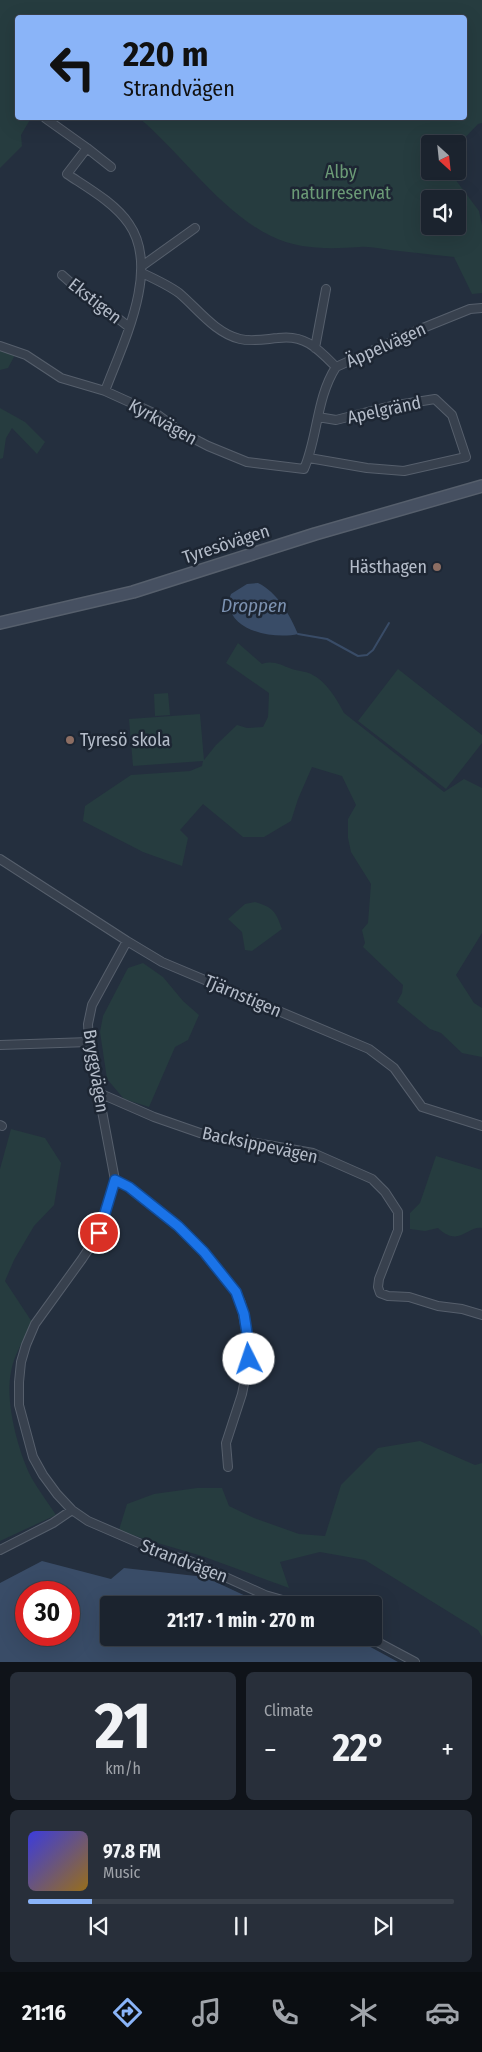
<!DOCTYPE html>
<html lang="en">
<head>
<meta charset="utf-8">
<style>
  body { margin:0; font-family:"Fira Sans Condensed",sans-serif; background:#282f3a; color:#f1f3f6; height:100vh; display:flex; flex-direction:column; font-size:19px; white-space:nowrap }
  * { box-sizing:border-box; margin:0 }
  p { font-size:16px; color:#a0a4aa }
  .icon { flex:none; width:28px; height:28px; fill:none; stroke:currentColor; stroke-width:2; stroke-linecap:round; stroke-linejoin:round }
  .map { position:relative; height:1662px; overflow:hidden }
  .details { display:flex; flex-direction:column; gap:10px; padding:10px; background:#0f1319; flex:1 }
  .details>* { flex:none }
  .top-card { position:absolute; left:15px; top:15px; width:452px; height:105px; border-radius:5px; box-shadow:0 5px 20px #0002,0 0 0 1px #39404a; background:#8ab4f8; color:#111; overflow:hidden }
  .needle { width:32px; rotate:153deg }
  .tools { position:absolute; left:421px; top:135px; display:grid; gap:10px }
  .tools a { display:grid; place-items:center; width:45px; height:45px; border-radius:5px; background:#1b232e; box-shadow:0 5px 20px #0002,0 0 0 1px #39404a; font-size:25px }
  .speed { position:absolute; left:15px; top:1581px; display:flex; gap:10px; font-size:25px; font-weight:700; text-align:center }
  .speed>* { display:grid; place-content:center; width:65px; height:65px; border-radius:50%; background:#1b232e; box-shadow:0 5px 20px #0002,0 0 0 1px #39404a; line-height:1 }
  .speed .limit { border:8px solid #d22; background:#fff; color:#111 }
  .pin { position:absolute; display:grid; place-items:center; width:42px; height:42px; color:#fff; margin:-21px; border:2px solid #fff; border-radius:50%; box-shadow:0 1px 5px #0007 }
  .me { position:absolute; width:55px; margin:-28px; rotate:356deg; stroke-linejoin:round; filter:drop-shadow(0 0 4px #0008) }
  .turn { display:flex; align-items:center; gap:18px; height:105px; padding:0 25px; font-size:22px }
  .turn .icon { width:65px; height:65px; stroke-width:2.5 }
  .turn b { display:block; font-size:35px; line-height:42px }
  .big { font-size:38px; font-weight:700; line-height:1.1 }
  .details .tile { flex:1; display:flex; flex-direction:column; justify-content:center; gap:8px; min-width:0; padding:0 18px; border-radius:8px; background:#282f3a }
  .details .dial { align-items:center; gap:0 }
  .dial b { font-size:65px; line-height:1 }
  .song { display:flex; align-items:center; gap:15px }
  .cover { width:60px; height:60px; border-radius:8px; background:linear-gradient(135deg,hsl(240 70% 55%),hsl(40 70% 35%)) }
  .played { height:5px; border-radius:2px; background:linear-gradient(90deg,#8ab4f8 15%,#39404a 15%) }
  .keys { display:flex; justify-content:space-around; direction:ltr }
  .heat { display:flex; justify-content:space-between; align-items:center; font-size:28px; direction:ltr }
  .details .tiles { flex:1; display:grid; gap:10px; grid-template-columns:1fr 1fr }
  .tile:last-child { grid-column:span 2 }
  .trip { position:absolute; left:100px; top:1596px; width:282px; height:50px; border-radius:5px; background:#1b232e; box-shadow:0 5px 20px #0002,0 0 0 1px #39404a; font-weight:700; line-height:50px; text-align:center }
  .tabs { display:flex; height:80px; justify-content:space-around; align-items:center; background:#0b0e12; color:#a0a4aa }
  .tabs .icon { width:35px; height:35px }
  .tabs .selected { color:#8ab4f8 }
  .tabs b { font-size:22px; color:#f1f3f6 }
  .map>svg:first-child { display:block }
  .green { fill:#263c3f; fill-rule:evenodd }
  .water { fill:#394c67; fill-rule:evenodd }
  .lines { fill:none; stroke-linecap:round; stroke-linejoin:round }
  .stream { stroke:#394c67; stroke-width:2 }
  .minor-casing { stroke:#565f6c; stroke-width:10 }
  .secondary-casing { stroke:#565f6c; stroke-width:14 }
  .minor { stroke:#38414e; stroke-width:8 }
  .secondary { stroke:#465061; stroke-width:11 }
  .route-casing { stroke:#114b97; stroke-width:12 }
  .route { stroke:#1a73e8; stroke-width:9 }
  .education-dot { fill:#8d6e63; stroke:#1d2633; stroke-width:2 }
  .labels { text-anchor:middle; stroke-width:5; stroke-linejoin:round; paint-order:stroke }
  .park-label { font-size:18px; fill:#6b9a76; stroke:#1d2633 }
  .street-label { font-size:18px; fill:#b4bcc9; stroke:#1d2633 }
  .poi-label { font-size:18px; fill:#b4bcc9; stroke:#1d2633; text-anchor:end }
  .water-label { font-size:19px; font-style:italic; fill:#7c92b1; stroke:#1d2633 }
</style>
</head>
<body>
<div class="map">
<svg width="482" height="1662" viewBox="0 0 482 1662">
  <rect width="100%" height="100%" fill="#242f3e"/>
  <!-- green -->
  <path class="green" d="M0,0H482V123L478,124L458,145L430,144V171H449L479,211L482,225V293L472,294L454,257C433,255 412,252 390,250C381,249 370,246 360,247C330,249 299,250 271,236C221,212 181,153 139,118H465V18H18V118H31L21,135L22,146L0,168ZM430,199H458V226H430Z
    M0,349L15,355L8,368L0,370Z
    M0,408L25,422L45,442L37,454L12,428L6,438L3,458L0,459Z
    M238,643L262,664C274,660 280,665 292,669C298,671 305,671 311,674C327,682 336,698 344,713L444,792L464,779L482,788V933L456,975L474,1003L482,1008V1057L462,1053L441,1033L430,1029L397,1002L402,993L403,985L363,947L365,943L362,930L368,923L371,884L351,852L348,838V819L356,805L342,776L312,767L298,799L291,821L264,837H243L203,804L180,830L188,838L182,866L143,852L83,821L85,806L131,775L190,771L202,766L203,761L133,766L129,719L200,714L204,760L216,745L237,725L247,728L263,727L268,717L269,693L226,663Z
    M398,669L482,735V743L446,789L358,721Z
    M168,693L170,715L155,716L154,694Z
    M255,902C273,907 276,912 282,929L252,951L245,950L242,932L228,919L245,904Z
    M143,963L163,977L183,1001L199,1015L188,1040L175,1047L149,1107L124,1099L107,1079L100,1032L103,1016L128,968Z
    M11,1129L45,1138L61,1163L54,1205L34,1226L14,1260L5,1281L32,1322C25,1338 14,1354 11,1372C5,1401 17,1446 29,1473C36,1487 47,1501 56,1515L0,1541V1169Z
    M436,1156L482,1170V1228C467,1226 459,1248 438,1228L425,1231L410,1229V1213L420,1203Z
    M420,1441L475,1465L482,1463V1637L478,1630L365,1560L320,1552L280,1562L289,1588L202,1556L144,1539L119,1530L127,1504L154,1494L197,1488H222L229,1506L254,1518L299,1534L325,1536L341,1485L378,1448Z"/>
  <!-- water -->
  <path class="water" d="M258,583C277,592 290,615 298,634C277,639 233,633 229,605C228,602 230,597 231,594L247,584Z
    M42,1561L111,1579L124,1568L205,1577L250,1598L261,1605H109V1638H354L398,1662H0V1583ZM26,1592H69V1635H26Z"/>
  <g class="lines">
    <!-- stream -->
    <path class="stream" d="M298,634L327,639L358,656L367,655L373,650L389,623"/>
    <!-- minor casing -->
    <g class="minor-casing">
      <path id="minor" d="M45,118L87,148
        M142,266L195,228
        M142,273C155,279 168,285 179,293C198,309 215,333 240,339C252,342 266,339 278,338C305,334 318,349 336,367
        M62,275L71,283L72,287L102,306L129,327
        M0,346L26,355L61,378L105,391L158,415L181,432L208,446L247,462L304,469C318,437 316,398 336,367L418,330L470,309L482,308
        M315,348L326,289
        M105,391C122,345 161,270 129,224C115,203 88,188 67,174L87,148L111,167
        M309,458L367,468L404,471L466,457L452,415L435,399L391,406L336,420L318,417
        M0,859L127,941L162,962L369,1049L394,1068L422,1107L482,1126
        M127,941L92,1005L88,1024L89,1042L115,1180L99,1233L82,1259L35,1324L26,1345L21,1362L19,1382V1405L33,1457L43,1475L57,1494L72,1510L88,1521L162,1553L190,1561L265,1595L300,1605
        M0,1045L89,1042
        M99,1093L154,1117L200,1133L313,1153L372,1179L385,1192L398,1212V1230L379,1279L378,1287L380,1293L388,1296L409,1297L438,1306L462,1309L482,1315
        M0,1125L2,1126
        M115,1180L129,1187L178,1226L204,1252L236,1292L241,1303L249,1346V1359L242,1394L226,1443L228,1467
        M0,1550L53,1523L72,1510
        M370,1638L415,1662"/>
    </g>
    <!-- secondary casing -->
    <g class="secondary-casing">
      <path id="secondary" d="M0,623L133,592L315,534L482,486"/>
    </g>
    <!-- minor -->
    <use href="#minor" class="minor"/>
    <!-- secondary -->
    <use href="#secondary" class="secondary"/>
  </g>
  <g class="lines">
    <!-- route casing -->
    <g class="route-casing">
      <path id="route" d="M99,1233L115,1180L129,1187L178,1226L204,1252L236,1292L244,1314L249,1346V1359"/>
    </g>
    <!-- route -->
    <use href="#route" class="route"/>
  </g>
  <!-- markers -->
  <g class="education-dot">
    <circle cx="437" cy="567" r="5"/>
    <circle cx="70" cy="740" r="5"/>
  </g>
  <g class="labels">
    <!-- park labels -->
    <g class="park-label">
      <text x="341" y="178">Alby<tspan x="341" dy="21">naturreservat</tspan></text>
    </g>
    <!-- street labels -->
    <g class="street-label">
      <text transform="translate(95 301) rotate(38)" y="6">Ekstigen</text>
      <text transform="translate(386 345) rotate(-24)" y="6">Äppelvägen</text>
      <text transform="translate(384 410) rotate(-12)" y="6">Apelgränd</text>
      <text transform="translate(163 422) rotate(29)" y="6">Kyrkvägen</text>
      <text transform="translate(226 544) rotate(-18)" y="6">Tyresövägen</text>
      <text transform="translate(243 996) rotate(23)" y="6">Tjärnstigen</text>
      <text transform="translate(96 1071) rotate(81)" y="6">Bryggvägen</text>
      <text transform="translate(260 1145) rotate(12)" y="6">Backsippevägen</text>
      <text transform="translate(184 1561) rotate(21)" y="6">Strandvägen</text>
    </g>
    <!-- poi labels -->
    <g class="poi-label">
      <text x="427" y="573">Hästhagen</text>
      <text x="80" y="746" text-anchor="start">Tyresö skola</text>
    </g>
    <!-- water labels -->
    <g class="water-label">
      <text x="254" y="612">Droppen</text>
    </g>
  </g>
</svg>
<div class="tools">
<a><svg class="needle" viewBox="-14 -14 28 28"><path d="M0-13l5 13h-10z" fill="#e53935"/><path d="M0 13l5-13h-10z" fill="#a0a4aa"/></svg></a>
<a><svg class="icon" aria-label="sound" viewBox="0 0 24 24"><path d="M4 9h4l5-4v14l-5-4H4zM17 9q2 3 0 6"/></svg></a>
</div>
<div class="speed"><div class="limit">30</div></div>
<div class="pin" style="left:99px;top:1233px;background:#d93025"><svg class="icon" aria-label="arrive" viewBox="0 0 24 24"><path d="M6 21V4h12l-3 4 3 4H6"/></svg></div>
<svg class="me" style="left:249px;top:1359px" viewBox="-20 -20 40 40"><circle r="19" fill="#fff"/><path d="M0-13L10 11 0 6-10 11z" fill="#1a73e8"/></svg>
<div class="trip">21:17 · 1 min · 270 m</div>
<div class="top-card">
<div class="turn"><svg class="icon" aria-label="left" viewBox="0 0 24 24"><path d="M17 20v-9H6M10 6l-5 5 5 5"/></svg><div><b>220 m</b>Strandvägen</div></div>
</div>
</div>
<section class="details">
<div class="tiles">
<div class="tile dial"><b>21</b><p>km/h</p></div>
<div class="tile"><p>Climate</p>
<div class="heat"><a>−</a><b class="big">22°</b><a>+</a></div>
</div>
<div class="tile">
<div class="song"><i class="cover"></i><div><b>97.8 FM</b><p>Music</p></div></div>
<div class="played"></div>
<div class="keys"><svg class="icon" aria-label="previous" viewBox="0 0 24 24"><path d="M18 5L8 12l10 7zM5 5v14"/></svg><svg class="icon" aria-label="pause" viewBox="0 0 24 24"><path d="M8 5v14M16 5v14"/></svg><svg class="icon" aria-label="next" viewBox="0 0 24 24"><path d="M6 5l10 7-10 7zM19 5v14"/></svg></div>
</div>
</div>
</section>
<nav class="tabs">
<b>21:16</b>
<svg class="icon selected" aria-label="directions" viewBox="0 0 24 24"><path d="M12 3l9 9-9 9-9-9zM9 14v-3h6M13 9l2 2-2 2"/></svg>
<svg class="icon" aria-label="music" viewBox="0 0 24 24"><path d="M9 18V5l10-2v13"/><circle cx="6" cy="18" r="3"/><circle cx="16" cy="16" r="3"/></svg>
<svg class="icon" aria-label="phone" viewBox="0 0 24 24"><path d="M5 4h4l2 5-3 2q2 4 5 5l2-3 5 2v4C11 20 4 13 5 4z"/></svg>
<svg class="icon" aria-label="climate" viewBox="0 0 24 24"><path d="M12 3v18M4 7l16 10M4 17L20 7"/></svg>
<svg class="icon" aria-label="car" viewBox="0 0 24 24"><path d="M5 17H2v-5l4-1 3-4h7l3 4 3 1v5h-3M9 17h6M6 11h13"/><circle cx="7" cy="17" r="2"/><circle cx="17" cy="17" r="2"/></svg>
</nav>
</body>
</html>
